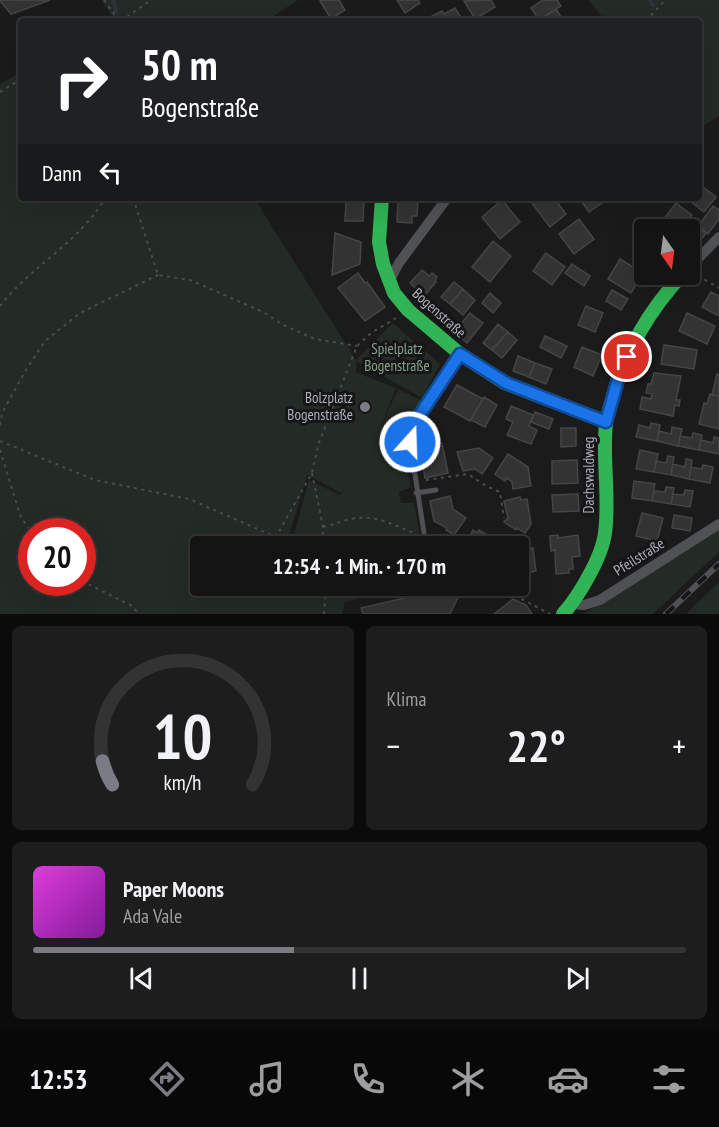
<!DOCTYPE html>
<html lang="de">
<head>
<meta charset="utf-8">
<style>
  body { margin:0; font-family:"PT Sans Narrow",sans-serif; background:#1d1d1d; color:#f1f3f6; height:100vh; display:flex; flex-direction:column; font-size:22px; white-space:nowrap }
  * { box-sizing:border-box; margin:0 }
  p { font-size:20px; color:#9d9ea0 }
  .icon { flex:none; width:33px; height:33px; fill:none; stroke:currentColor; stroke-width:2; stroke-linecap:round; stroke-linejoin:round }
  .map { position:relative; height:614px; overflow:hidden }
  .panel { display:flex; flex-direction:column; gap:12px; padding:12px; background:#0b0b0b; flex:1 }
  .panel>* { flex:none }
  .banner { position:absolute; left:18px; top:18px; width:684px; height:183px; border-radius:6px; box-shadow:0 6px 24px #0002,0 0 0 2px #333334; background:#202124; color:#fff; overflow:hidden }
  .needle { width:39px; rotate:166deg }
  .fabs { position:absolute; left:634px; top:219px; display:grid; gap:12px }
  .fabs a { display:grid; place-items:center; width:66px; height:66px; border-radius:6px; background:#141414; box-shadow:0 6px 24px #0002,0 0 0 2px #333334; font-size:30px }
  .speed { position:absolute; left:18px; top:518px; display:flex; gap:12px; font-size:30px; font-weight:700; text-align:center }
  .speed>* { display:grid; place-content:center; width:78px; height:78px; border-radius:50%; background:#141414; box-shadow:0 6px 24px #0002,0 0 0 2px #333334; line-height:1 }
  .speed .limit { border:9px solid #d22; background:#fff; color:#111 }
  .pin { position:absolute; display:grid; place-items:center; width:51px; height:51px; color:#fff; margin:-26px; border:3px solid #fff; border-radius:50%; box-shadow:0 2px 6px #0007 }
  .me { position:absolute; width:66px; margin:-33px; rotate:20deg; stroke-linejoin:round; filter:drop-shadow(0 0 4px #0008) }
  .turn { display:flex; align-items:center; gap:21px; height:126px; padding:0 24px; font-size:27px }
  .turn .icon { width:78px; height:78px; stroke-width:2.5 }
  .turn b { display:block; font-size:42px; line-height:51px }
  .then { display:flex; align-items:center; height:57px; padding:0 24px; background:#0003; gap:12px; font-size:22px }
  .big { font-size:45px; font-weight:600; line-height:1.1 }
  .panel .widget { flex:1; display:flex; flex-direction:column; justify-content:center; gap:9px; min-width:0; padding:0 21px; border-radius:9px; background:#1d1d1d }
  .panel .dial { align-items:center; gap:0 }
  .dial svg { height:156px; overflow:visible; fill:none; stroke:#333334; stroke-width:7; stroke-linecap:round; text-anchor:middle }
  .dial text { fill:#f1f3f6; stroke:none }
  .song { display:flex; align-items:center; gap:18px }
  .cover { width:72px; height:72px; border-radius:9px; background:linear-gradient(135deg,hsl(300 70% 55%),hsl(290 70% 35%)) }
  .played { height:6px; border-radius:3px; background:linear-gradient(90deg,#7b7c83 40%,#333334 40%) }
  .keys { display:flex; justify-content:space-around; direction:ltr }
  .heat { display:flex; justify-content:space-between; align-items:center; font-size:33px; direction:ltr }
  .panel .tiles { flex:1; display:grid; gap:12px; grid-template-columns:1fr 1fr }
  .widget:last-child { grid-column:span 2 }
  .trip { position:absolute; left:190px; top:536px; width:339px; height:60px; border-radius:6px; background:#141414; box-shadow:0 6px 24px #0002,0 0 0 2px #333334; font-weight:600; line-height:60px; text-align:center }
  .menu { display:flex; height:96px; justify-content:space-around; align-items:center; background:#080808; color:#9d9ea0 }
  .menu .icon { width:42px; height:42px }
  .menu .selected { color:#7b7c83 }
  .menu b { font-size:27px; color:#f1f3f6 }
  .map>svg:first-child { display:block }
  .green { fill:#242a25; fill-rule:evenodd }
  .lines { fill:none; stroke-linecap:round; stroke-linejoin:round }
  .stream { stroke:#2f343c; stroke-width:4 }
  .building { fill:#333334; stroke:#444547; stroke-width:1.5 }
  .path { stroke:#4b4c4f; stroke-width:2; stroke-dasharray:3 4.5; stroke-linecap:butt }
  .lane { stroke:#505154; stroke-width:5 }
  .street { stroke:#505154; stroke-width:10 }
  .fast { stroke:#30b455; stroke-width:14 }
  .rail-casing { stroke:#505154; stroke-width:6 }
  .rail { stroke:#161517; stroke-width:4; stroke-dasharray:11; stroke-linecap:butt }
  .route-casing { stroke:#114b97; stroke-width:15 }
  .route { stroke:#1a73e8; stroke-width:10 }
  .poi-dot { fill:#7b7c83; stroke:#161517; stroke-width:2 }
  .labels { text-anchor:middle; stroke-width:6; stroke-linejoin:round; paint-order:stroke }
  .street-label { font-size:15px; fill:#aeb0bb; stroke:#161517 }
  .park-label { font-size:15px; fill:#87a38c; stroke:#161517 }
  .poi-label { font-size:15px; fill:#aeb0bb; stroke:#161517; text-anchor:end }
</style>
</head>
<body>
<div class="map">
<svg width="719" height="614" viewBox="0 0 719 614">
  <rect width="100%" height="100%" fill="#1b1b1b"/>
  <!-- green -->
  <path class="green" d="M101,0H298L266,21H105L112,16Z
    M588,0H719V116L699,129V21H606Z
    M21,72V198H254L356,360L393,323L440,364L422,398L356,361L357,366L355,372L396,388L381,426L398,389L421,400L403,448L411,487L399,492L401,503H414L422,546H291L309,480L340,495L346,487L341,493L307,475L286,546H201V585H408L345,602L342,614H0V84ZM32,531H82V582H32Z
    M719,528V552L653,614H583Z
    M719,582V614H686Z"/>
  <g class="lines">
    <!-- stream -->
    <path class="stream" d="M113,0L116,11
      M650,0L653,5"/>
  </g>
  <!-- building -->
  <path class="building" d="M4,0H50L11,14L0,1Z
    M322,0H339L345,10L331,19L320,1Z
    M397,0H418L420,3L405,13Z
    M491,0L495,7L475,19L464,1Z
    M543,0H557L561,6L539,20L531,8Z
    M455,8L463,21H435L432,16L442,11L444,14Z
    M556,9L563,20L561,21H537Z
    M699,184L716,197L704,212L686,198H699Z
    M346,198H364L363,221H345Z
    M398,198H418L417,216H412V223L397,222Z
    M528,198H554L566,214L550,227Z
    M579,198H609L589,212Z
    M502,200L520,222L500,239L482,217Z
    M676,203L692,215L682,230H677L664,219Z
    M713,206L719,210V219L708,234L698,226Z
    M579,219L594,239L574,254L559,234Z
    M699,228L706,233L699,243L692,238Z
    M335,233L361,242L360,264L332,275Z
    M645,236V261L634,253Z
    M493,241L511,256L490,282L472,267Z
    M546,253L565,267L552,285L533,271Z
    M620,259L643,273L631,293L608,279Z
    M572,264L590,276L584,286L565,273Z
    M422,270L429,276L432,273L437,277L435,281L436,282L424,296L410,283Z
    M358,273L365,283L367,282L385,307L365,321L338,288Z
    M454,282L463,289L450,304L441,297Z
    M463,289L475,300L463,315L450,304Z
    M612,290L628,299L621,310L606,301Z
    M711,292L719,296V316L702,307Z
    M490,293L501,303L493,313L482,303Z
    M586,306L603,313L595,332L578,325Z
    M470,313L483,323L467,343L454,332Z
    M687,313L715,326L707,344L679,331Z
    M498,324L508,332L492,350L483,343Z
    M508,332L517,340L502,358L492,350Z
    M545,336L567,346L561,358L540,347Z
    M664,345L697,350L694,369L661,364Z
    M582,347L602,355L593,376L574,367Z
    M518,356L535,363L529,377L513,371Z
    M535,363L552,369L546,384L529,377Z
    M654,373L681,376L676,400H680L679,406L675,405L673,416L640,409L642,397L651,399L652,394L646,393L648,384H651Z
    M717,374L719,375V396L712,395Z
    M457,385L483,399L470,421L444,407Z
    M710,394L719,396V429L699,424L704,403L707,404Z
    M484,397L497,405L485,427L471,420Z
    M511,406L533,415L529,426L537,430L531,444L507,435L513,422L506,419Z
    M535,412L553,419L549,429L531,422Z
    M651,423L660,425L657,441L636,437L639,425L650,428Z
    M672,427L682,429L678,446L657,441L659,431L671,434Z
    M561,428H576V446L561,447Z
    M693,433L702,435L699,450L678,446L680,436L692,438Z
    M714,437L719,438V454L699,450L701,440L713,443Z
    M442,443L448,473L425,478L420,447Z
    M479,448L493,458L482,474L475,469L463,471L457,452Z
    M640,450L658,454L654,472L636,469Z
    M508,454L528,467L531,486L513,489L512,482L507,478L505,481L495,474Z
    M668,456L674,457L671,475L654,472L656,461L666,463Z
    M686,459L692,460L689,479L671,475L673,464L685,467Z
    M577,460L578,483L552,484V461Z
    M703,465L713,467L710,483L689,479L691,467L702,469Z
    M634,481L655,484L652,501L632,498Z
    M666,487L674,488L671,504L652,501L654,491L665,492Z
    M685,490L693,491L690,507L671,504L673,494L684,495Z
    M578,494L579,511L553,512L552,495Z
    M450,496L453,509L466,518L454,535L446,530L447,528L434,521L430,501Z
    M520,497L521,500L527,499L531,524L525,533L517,528L516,530L504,522L508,518L504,501Z
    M642,513L663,518L657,541L636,536Z
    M674,515L692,518L690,531L672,528Z
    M473,530L477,533L479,530L501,544L499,546H465Z
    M558,535V538L578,535L580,556L572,557L573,569H569V573L556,574L555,550L551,551L550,536Z
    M533,548L536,571L528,573L527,569L519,571V551Z
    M444,585H464L450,614H363L361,608L435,591Z
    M513,599L526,605L532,614H494Z"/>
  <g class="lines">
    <!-- path -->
    <path class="path" d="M104,0L119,21
      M121,21L151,0
      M646,21L665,0
      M0,92L21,79
      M133,198L158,275L190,280L263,312L283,325L315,339L357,346
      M698,276L719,288
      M0,306C31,266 80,242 105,198
      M0,425L2,413L26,370L45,341L80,313L158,275
      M0,441L95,480L189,499L276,537L312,473L318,445L357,346L371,333L396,318
      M0,450L20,515L32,534
      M312,473L323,527V546
      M426,480L468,474L486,486L500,492L504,518
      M323,527C333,525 341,521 351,519C375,514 394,525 416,534
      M82,581L132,606L139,614
      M495,585L550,614
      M324,614L326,585"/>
    <!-- lane -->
    <path class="lane" d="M416,493L436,490
      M426,546L410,442L415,422L459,356"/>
    <!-- street -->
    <path class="street" d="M690,267L719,237
      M390,280L399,263L447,198
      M572,604L584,605L600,600L719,524"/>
    <!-- fast -->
    <path class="fast" d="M382,198L379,242L383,264L394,293L408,310L460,354L505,383L606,422
      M563,614C579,596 602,557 605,533C610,497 602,459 606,423C607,414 611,405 613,396C626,350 650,309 683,274"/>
    <!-- rail casing -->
    <g class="rail-casing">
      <path id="rail" d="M666,614L719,564"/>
    </g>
    <!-- rail -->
    <use href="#rail" class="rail"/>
  </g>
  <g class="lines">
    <!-- route casing -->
    <g class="route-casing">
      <path id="route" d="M410,442L415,422L460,354L506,383L606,422L620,372L627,357"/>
    </g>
    <!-- route -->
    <use href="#route" class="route"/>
  </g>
  <!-- markers -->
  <circle class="poi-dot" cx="365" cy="407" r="6"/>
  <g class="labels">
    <!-- street labels -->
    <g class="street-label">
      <text transform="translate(439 313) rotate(42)" y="5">Bogenstraße</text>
      <text transform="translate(589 475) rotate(-90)" y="5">Dachswaldweg</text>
      <text transform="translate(639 557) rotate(-32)" y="5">Pfeilstraße</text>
    </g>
    <!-- park labels -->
    <g class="park-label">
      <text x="397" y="354">Spielplatz<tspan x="397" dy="17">Bogenstraße</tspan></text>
    </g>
    <!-- poi labels -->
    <g class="poi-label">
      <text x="353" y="403">Bolzplatz<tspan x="353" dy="17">Bogenstraße</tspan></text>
    </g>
  </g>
</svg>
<div class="fabs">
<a><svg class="needle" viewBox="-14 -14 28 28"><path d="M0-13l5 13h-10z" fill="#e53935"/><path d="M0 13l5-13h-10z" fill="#9d9ea0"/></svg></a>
</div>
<div class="speed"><div class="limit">20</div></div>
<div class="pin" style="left:627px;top:357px;background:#d93025"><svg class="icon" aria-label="arrive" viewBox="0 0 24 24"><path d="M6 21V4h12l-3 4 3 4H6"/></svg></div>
<svg class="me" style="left:410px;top:442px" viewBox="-20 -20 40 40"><circle r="17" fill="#1a73e8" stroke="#fff" stroke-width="3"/><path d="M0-11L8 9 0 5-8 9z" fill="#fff"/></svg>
<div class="trip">12:54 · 1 Min. · 170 m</div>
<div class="banner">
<div class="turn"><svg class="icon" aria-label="right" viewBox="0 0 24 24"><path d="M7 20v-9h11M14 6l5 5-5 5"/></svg><div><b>50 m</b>Bogenstraße</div></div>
<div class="then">Dann<svg class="icon" aria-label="left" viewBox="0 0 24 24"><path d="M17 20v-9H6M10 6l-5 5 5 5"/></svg></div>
</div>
</div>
<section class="panel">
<div class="tiles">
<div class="widget dial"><svg viewBox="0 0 100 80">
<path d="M14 69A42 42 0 1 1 86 69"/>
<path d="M14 69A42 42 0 0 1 9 57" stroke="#7b7c83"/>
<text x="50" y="56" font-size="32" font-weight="700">10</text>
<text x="50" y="72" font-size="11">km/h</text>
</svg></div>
<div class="widget"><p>Klima</p>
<div class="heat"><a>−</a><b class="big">22°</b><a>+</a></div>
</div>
<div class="widget">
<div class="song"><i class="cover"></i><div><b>Paper Moons</b><p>Ada Vale</p></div></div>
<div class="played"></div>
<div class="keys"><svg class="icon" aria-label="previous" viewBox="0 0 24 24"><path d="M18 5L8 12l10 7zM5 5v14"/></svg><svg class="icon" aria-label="pause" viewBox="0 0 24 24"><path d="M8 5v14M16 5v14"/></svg><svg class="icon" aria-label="next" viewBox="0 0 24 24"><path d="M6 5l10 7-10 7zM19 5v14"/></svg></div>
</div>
</div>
</section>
<nav class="menu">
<b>12:53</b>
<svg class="icon selected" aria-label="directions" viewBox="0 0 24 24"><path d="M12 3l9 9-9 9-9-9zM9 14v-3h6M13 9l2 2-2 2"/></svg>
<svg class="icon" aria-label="music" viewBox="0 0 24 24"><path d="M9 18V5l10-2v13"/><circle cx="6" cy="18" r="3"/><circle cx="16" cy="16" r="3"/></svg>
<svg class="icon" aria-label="phone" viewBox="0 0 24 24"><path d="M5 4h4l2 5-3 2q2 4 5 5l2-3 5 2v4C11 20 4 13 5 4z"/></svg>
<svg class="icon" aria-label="climate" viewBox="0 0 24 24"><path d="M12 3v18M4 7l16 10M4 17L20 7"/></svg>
<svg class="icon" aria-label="car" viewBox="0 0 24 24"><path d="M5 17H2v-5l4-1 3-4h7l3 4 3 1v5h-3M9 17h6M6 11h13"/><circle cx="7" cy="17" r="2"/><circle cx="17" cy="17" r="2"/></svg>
<svg class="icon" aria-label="filters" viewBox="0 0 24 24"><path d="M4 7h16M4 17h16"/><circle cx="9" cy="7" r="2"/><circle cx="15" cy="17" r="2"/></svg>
</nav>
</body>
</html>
